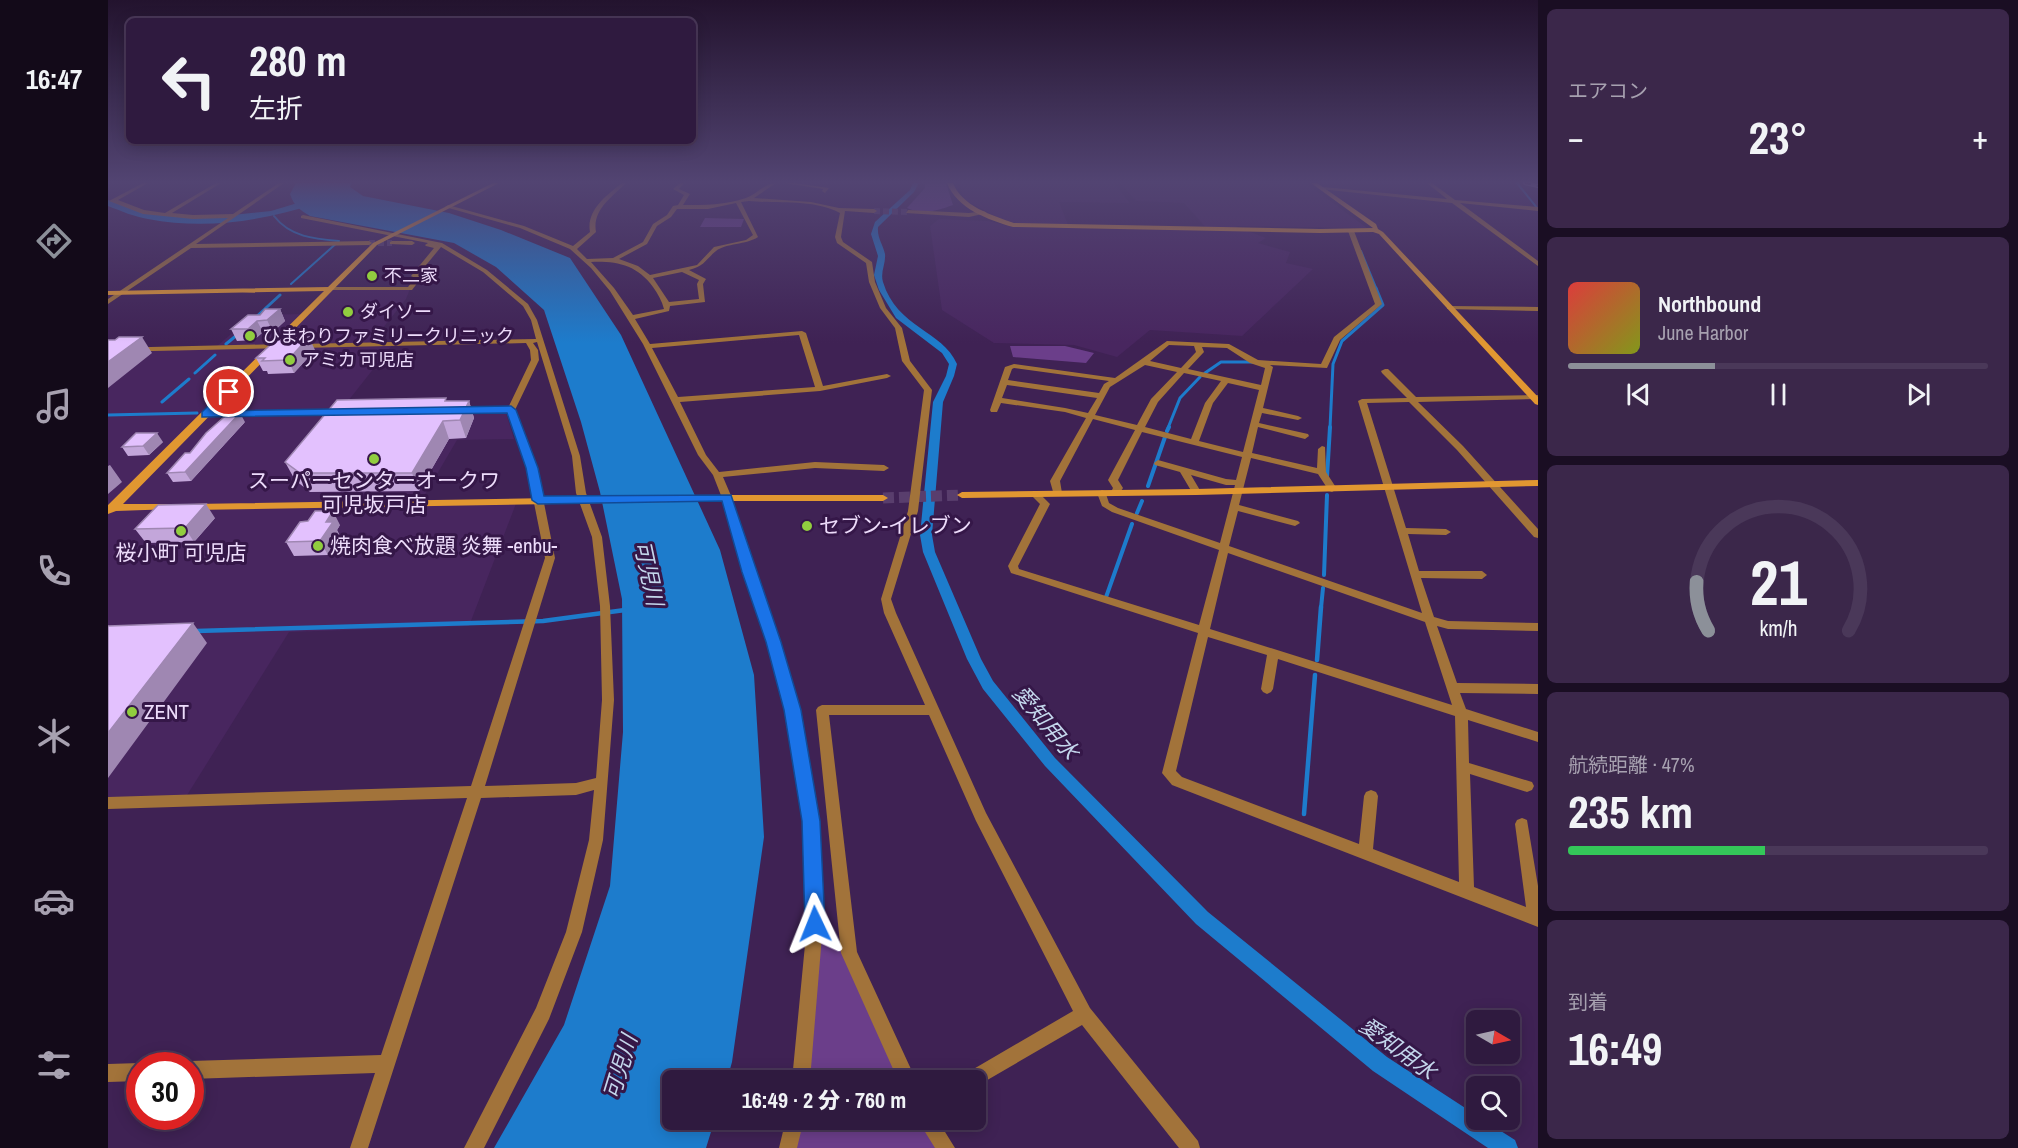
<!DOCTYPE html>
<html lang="ja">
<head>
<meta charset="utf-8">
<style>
  body { margin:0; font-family:"Archivo Narrow","Noto Sans JP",sans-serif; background:#3b274a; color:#f1f3f6; height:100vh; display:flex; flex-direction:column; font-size:22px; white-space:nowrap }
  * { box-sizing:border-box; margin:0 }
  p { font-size:20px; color:#a7a1b0 }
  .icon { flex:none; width:33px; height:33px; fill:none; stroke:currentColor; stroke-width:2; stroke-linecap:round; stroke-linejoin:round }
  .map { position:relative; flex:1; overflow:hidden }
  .drawer { display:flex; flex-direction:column; gap:9px; padding:9px; background:#1a0e23; width:480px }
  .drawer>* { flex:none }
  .top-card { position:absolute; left:18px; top:18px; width:570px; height:126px; border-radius:9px; box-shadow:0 3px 15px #0003,0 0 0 2px #4a3859; background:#2f1a3f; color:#f1f3f6; overflow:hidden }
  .needle { width:39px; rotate:99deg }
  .fabs { position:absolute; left:1358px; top:1010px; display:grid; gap:12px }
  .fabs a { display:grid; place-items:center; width:54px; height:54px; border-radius:9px; background:#2f1a3f; box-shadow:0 3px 15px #0003,0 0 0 2px #4a3859; font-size:30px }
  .speed { position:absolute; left:18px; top:1052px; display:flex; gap:12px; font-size:30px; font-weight:700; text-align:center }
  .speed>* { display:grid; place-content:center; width:78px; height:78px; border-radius:50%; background:#2f1a3f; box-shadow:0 3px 15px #0003,0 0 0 2px #4a3859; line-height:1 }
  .speed .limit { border:9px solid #d22; background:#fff; color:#111 }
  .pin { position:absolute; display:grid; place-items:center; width:51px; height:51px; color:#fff; margin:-26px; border:3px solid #fff; border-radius:50%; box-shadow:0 2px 6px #0007 }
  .me { position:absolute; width:66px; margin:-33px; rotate:358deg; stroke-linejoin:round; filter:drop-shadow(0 0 4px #0008) }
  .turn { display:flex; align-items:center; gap:21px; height:126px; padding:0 24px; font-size:27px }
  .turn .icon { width:78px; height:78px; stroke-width:2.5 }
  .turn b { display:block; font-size:42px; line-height:51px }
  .big { font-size:45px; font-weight:800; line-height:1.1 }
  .drawer .tile { flex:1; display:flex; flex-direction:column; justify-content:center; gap:9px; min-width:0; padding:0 21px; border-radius:9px; background:#3b274a }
  .drawer .dial { align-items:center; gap:0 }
  .dial svg { height:156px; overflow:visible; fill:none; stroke:#4a3859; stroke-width:7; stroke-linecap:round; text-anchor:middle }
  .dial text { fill:#f1f3f6; stroke:none }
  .song { display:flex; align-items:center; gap:18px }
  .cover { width:72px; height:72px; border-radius:9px; background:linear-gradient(135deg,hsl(0 70% 55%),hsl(70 70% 35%)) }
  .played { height:6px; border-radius:3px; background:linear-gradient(90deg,#8c9099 35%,#4a3859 35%) }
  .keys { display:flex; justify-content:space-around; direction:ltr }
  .heat { display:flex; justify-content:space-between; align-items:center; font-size:33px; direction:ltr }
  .charge { height:9px; border-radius:4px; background:linear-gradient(90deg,#34c759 47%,#4a3859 0) }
  .trip { position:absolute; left:554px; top:1070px; width:324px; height:60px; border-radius:9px; background:#2f1a3f; box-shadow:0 3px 15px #0003,0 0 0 2px #4a3859; font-weight:800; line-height:60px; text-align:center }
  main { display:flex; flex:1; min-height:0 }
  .tabs { display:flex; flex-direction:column; width:108px; justify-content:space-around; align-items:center; background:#130a19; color:#a7a1b0 }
  .tabs .icon { width:42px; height:42px }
  .tabs .selected { color:#8c9099 }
  .tabs b { font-size:27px; color:#f1f3f6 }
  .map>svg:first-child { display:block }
  .built { fill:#48265f }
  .green { fill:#6b3e8a }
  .water { fill:#1d7ccc }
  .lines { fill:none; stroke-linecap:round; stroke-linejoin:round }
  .stream-far3 { stroke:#1d7ccc; stroke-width:2 }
  .stream-far2 { stroke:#1d7ccc; stroke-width:3 }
  .stream-far1 { stroke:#1d7ccc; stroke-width:4 }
  .stream { stroke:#1d7ccc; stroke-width:4.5 }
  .canal { fill:#1d7ccc; fill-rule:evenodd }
  .river { fill:#1d7ccc; fill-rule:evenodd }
  .street-tunnel { stroke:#593e6d; stroke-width:6; stroke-dasharray:6 3; stroke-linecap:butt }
  .secondary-tunnel { stroke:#593e6d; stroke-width:11; stroke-dasharray:11 5; stroke-linecap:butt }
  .street { fill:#a2733a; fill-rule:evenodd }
  .secondary { fill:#e19731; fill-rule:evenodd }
  .rail-casing { stroke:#bba6cb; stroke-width:4 }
  .rail { stroke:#351748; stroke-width:2; stroke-dasharray:6; stroke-linecap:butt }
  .wall { fill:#c3a6da }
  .shaded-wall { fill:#9f87b2 }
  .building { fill:#e3c1fe; stroke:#9f87b2; stroke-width:1.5 }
  .route { fill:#1a73e8; stroke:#114b97; stroke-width:1.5 }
  .poi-dot { fill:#91cd3f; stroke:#351748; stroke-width:2 }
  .labels { text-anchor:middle; stroke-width:6; stroke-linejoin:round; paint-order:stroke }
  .far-poi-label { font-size:18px; fill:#eddcfb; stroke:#351748; text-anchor:start }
  .poi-label { font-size:21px; fill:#eddcfb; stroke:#351748; text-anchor:start }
  .water-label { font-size:22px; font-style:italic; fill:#c4d7ec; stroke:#351748 }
</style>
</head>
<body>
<main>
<nav class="tabs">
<b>16:47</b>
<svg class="icon selected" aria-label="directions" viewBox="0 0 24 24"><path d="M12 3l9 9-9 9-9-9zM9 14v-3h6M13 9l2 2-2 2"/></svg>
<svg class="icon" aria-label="music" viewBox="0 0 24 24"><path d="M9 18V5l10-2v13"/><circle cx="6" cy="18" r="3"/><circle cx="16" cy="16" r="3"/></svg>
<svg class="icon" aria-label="phone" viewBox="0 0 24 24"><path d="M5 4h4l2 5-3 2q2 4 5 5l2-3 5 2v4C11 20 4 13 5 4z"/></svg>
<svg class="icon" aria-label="climate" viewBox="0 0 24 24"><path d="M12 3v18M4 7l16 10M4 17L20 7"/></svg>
<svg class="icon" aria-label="car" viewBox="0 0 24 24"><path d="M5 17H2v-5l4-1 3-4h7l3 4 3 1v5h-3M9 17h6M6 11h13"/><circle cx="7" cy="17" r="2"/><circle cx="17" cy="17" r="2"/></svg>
<svg class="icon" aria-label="filters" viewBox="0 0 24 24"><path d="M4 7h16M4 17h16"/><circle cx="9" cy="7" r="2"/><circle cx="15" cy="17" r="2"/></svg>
</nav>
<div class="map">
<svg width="1430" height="1148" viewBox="0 0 1430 1148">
  <rect width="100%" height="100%" fill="#3f2254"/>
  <!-- built -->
  <path class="built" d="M852,183H1006L1022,203L951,202L960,225L911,224L893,219L855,199Z
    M1012,183H1198L1259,228L1127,226L1158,238L1150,243L1182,252L1178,263L1205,269L1134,336L1042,330L1009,357L966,345L886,343L834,310L822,226L831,219L880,221L905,227L1100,230L1076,203L1028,201Z
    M221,289H302L298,299L262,344H285L229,415L398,413L406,439L349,440L312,503L409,501L361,626L181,632L76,800L0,803V350L108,347L145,315L199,314Z"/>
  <!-- green -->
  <path class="green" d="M817,183H838L845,205C828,211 816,215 799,208L817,188Z
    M597,218L636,219L633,227H592Z
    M902,346H957L986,353L978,363L905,357Z
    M707,924L741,953L799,1080H693Z
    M687,1119H818L838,1148H680Z"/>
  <!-- water -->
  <path class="water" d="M188,183H244L242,187L255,196L341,213L393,230L462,258L513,335L612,550L646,675L656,837L624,1062L619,1080H564V1119H607L598,1148H386L456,1025L502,886L515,732L514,599L492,492L473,422L436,310L388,267L346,243L202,216C192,210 186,206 182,194Z"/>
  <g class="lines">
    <!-- stream-far3 -->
    <path class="stream-far3" d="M1409,183L1430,209
      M166,216C182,237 207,239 231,241L183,284
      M1253,251L1269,290"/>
    <!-- stream-far2 -->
    <path class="stream-far2" d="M147,318L172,295
      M118,344L129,335
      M87,373L107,355
      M1097,373L1113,362H1144
      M54,402L81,379
      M0,415L89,413
      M1060,428L1072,398L1092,377
      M1222,428L1225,364L1234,341L1275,305L1268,288"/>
    <!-- stream-far1 -->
    <path class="stream-far1" d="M1059,431L1061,427
      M1219,477L1222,427
      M1040,486L1057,437
      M1029,513L1034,501
      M1216,575L1219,495
      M997,600L1024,524
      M1213,608L1215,588"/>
    <!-- stream -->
    <path class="stream" d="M88,631L435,621L517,610
      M1209,660L1213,607
      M1196,814L1207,675"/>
    <!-- canal -->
    <path class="canal" d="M805,183H811L806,192L770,227C769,238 775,244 777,254C778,264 772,272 775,282C789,328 834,330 849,364L846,376L835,402L824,535L827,552L873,659L885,681L947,758L1100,912L1279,1057L1368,1115V1119H1374L1407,1140L1410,1148H1380L1265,1071L1088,924L937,766L875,689L859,659L815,552L812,535L825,402L838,376L841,364L834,353L788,318L771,290L766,275L770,256L763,234L767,222L802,190Z"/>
    <!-- river -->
    <path class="river" d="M206,198L210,199V203C154,221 99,230 40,219C27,217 13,211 0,206V200L41,213L96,218L163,211Z"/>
    <!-- street-tunnel -->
    <path class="street-tunnel" d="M766,211L800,212
      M261,243H284"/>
    <!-- secondary-tunnel -->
    <path class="secondary-tunnel" d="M775,498L854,495"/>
    <!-- street -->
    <path class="street" d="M35,183H40L10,200L36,210L57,213L108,183H113L64,213L85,215L125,214L171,183H176L88,244L261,241L264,243L261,245L83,248L0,304V299L120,218L85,219L35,214L1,201Z
      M514,183H518C504,197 484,210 488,232L469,249L479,259L505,258L535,242L545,224L559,215L565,206L570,205L576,195L565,189L572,183H576L571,189L582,194L575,205C596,205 618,205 638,198C649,194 657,183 668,183L646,198L703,202L731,208L766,209L769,211L766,213L737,211L733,237L735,242L764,262L767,282L778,308L794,328L802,361L824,390L810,511L783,599L788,613L878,813L982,1008L1090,1141L1092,1148H1071L974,1025L869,1086L867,1087V1080H854L857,1074L965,1011L868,821L821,715H721L749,952L808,1080H790L733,953L708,710L710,707L714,705H817L776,613L773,599L800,511L816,390L794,361L787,328L772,308L761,282L758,263L729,243L727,237L732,213C705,199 671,204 641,201L633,202L650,237C638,245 618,243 608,251C597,260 597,266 581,270L598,279L595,284L597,302L562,306L561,311L527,319L542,344L694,331L698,333L715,386L779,374L783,376L779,378L712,391L572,402L598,455L611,472L707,462L776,465L781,468L776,471L707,468L615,477L624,498L646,572L672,642L690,710L710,821L715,924L702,1080H684L699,924L696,821L678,710L660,642L636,572L614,498L605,475L590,455L535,344L502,291L483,268L462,249L412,228L337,207L340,205L416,226L465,246L482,232C478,210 499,195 514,183ZM628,203L645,235L638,240L606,247L589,265L542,275L530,266L511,259L539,244L549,226L563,217L569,209H600ZM483,262C509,261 529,265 545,287C550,294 554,301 556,309L525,315L506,288ZM574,272L591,280L589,284L591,299L561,302L545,278ZM691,335L707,387L570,397L544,348Z
      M676,183H686L721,188L717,193L714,191L715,189Z
      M1319,183H1324L1347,200L1430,207V211L1352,203L1430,261V266L1344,203L1212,189L1215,187L1339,199Z
      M800,210L861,213L876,211L879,213L861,217L798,213Z
      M195,215L334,243L379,270L420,304L429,320L472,456L478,493L494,537L502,606L506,700L495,840L474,932L441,1019L376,1148H356L428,1008L458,932L481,840L486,790L468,795L373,798L260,1148H242L267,1073L82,1079V1065H75L82,1061L273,1055L359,798L0,809V797L363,786L437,558L419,468L400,413H349L345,411L349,409L400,408L423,360L422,350L418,343L192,348L188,346L192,344L428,339L423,320L415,306L375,272L333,247L314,270L317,273L304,290H219V288L221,287H300L307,278L303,276L326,248L318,246L317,245L320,243L193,218V216ZM429,342L464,456L468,493L484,537L492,606L494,700L488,778L468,783L377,786L447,558L429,468L407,410L431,360L430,350L425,343Z
      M1243,229L1246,231L1274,304L1232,340L1219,368L1162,365L1165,367L1155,408L1190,416L1194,418L1190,420L1154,413L1151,423L1200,434L1201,436L1197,439L1150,427L1144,453L1209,468L1210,449L1214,446L1217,447L1218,472L1229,489L1224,492L1221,491L1210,474L1143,458L1131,505L1190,521L1192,523L1187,526L1130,511L1121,546L1314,613L1250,401L1254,399L1299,398L1274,373L1273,371L1277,369H1280L1308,397L1430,395V399L1310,402L1355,446L1430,529V538L1426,537L1349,450L1301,402L1259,403L1298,528L1338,529L1343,532L1338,535L1300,534L1311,571H1374L1379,575L1374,579L1313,578L1326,617L1340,621L1430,623V631L1340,629L1329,626L1349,683L1430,684V694L1352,693L1358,709L1430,732V742L1360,720L1361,763L1424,782L1426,786L1424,790L1419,792L1362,774L1366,887L1418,907L1407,824L1409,820L1414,818L1419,820L1430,886V927L1064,785L1054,773L1090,633L903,573L900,566L932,504L922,494L924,492H930L942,504L910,566L911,569L1091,625L1111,550L1004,512L994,506L989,493L994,490L997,491L1001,503L1010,508L1112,543L1127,485H1118L1083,475L1093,492L1091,494H1085L1072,472L1047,465L1046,463L1050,460L1118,479L1128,480L1134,457L1034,432L1010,480L1015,488L1011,494H1005L1003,492L1005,488L1000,480L1027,430L985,419L952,481L954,493L949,496L946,495L942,481L978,418L957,412L893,403L889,412H883L882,410L897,367L906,364L1007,378L1059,341L1121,344L1150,360L1213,364L1226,337L1267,304L1240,231ZM1061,345L1086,346L1088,352L1073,368L1042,361ZM1094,347L1119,348L1142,363L1157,368L1153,385L1080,369L1096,352ZM1037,365L1069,372L1043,399L1029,425L987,415L1002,387ZM906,368L1001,381L996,384L991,393L900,380L904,369ZM1076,373L1113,381L1097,403L1083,439L1037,427L1050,402ZM1120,383L1151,390L1135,452L1091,441L1105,403ZM899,385L989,398L980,413L957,408L894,398ZM1120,553L1317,622L1344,705L1102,629ZM1100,637L1159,655L1153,689L1155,692L1159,694L1163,692L1165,689L1170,659L1347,716L1351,882L1265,849L1270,796L1268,792L1263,790L1258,792L1256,796L1251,844L1074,777L1068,771Z
      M284,241H304L307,243L304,245L282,244V242Z
      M1341,306L1430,307V311L1339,309V307Z
      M174,344L178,346L177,348L0,352V348Z
      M231,410H234V414L98,417L94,415L98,413Z
      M32,1063L36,1065H32V1081L0,1082V1064Z
      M678,1119H696L689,1148H671Z
      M809,1119H829L847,1148H827Z"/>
    <!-- secondary -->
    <path class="secondary" d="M385,183H391L269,245L15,504H62L66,505L67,507L66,509L8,511L0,514V505L216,291L0,295V291L220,287L265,243Z
      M839,183H845C854,206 883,215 906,223L1212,229L1265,228L1203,183H1209L1268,224L1270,229L1275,232L1430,397V405L1427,404L1271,234L1265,232L1212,233L905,227C881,220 849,209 839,183Z
      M1430,480V486L1088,495L854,498L849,495L854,492L1088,489Z
      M619,495H775L780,498L775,501H619L85,510L80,507L85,504Z"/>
    <!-- rail casing -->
    <g class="rail-casing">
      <path id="rail" d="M1417,183L1430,186"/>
    </g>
    <!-- rail -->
    <use href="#rail" class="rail"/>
  </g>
  <!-- wall -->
  <path class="wall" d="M172,309L177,321L165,332H155L146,340L129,341L123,329L152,315Z
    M207,350L186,373L160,374L159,371H155L148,358Z
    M339,401H361L366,418L358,438L341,439L311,491L202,492L187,480L177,462Z
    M137,422L83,481L65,482L59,473L82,453Z
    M55,442L41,455L20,456L14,447Z
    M107,518L86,542L38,543L27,529Z
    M232,525L229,530L232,536L220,555L186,556L178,542Z"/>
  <!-- shaded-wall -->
  <path class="shaded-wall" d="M172,309L177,321L165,332L159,320Z
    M149,321L155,332L146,340L140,329Z
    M34,337L44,353L0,388V362Z
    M201,337L207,350L186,373L180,360Z
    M361,401L366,418L358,438L352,420Z
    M132,413L137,422L83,481L77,472Z
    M335,421L341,439L311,491L304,473Z
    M49,433L55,442L41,455L35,446Z
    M2,465L14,482L0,494V466Z
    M98,504L107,518L86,542L77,528Z
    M225,511L232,525L229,530L232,536L220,555L212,541L218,522Z
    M85,623L99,643L0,778V733Z"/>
  <!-- building -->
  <path class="building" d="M157,309H172L159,320L149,321L140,329H123L140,315H152Z
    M11,337H34L0,362V340H7Z
    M201,337L180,360L154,361L157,358H148L170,338Z
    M338,398L337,401H361L352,420L335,421L304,473H192L177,462L229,400Z
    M124,410H129L132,413L77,472L59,473L77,453H82L98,433Z
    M28,433H49L35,446L14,447Z
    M98,504L77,528L27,529L50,505Z
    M207,511H225L218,522H225L212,541L178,542L192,522L200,521Z
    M85,623L0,733V626Z"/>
  <!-- sky -->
  <linearGradient id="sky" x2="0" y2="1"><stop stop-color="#23132e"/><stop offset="0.53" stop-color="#524472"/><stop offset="1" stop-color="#524472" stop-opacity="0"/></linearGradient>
  <rect width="1430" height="343" fill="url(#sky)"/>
  <!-- route -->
  <path class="route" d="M117,389L126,392L108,411L403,406L408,410L430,468L436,496L623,495L673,642L693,710L712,821L717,924L714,931L707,934L700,931L697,924L694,821L676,710L658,642L634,572L614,501L430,504L424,500L418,468L399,413L94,417V412Z"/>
  <!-- markers -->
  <g class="poi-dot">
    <circle cx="264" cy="276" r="6"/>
    <circle cx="240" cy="312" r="6"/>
    <circle cx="142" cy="336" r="6"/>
    <circle cx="182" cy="360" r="6"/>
    <circle cx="266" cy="459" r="6"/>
    <circle cx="699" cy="526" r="6"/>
    <circle cx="73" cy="531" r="6"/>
    <circle cx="210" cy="546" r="6"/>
    <circle cx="24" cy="712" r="6"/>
  </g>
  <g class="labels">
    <!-- far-poi labels -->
    <g class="far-poi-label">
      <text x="276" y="282">不二家</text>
      <text x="252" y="318">ダイソー</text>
      <text x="154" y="342">ひまわりファミリークリニック</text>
      <text x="194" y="366">アミカ 可児店</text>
    </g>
    <!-- poi labels -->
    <g class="poi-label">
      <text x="266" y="488" text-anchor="middle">スーパーセンターオークワ<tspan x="266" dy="24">可児坂戸店</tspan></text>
      <text x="711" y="533">セブン-イレブン</text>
      <text x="222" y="553">焼肉食べ放題 炎舞 ‐enbu‐</text>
      <text x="73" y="560" text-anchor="middle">桜小町 可児店</text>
      <text x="36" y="719">ZENT</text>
    </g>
    <!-- water labels -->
    <g class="water-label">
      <text transform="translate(541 573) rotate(78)" y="8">可児川</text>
      <text transform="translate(938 722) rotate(50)" y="8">愛知用水</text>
      <text transform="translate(1290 1048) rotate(36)" y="8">愛知用水</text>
      <text transform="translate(512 1067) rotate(-73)" y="8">可児川</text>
    </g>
  </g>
</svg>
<div class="fabs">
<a><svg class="needle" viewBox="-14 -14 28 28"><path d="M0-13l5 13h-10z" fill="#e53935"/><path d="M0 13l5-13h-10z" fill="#a7a1b0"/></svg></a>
<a><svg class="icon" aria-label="search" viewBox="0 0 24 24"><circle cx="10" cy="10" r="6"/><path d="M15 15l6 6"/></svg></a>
</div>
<div class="speed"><div class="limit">30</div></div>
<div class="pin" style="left:121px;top:392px;background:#d93025"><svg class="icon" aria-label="arrive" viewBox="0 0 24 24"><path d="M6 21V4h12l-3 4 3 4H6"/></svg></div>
<svg class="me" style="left:707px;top:924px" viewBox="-20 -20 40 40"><path d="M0-17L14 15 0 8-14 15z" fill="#1a73e8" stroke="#fff" stroke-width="4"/></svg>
<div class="trip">16:49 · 2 分 · 760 m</div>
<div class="top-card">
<div class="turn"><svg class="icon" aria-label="left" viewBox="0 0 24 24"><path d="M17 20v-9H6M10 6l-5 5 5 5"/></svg><div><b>280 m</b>左折</div></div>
</div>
</div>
<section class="drawer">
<div class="tile"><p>エアコン</p>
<div class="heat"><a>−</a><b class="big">23°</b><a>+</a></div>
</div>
<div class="tile">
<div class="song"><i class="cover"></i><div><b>Northbound</b><p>June Harbor</p></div></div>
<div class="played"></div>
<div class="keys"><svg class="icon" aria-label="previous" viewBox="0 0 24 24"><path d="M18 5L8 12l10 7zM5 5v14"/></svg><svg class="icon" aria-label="pause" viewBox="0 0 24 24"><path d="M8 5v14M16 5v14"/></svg><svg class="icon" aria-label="next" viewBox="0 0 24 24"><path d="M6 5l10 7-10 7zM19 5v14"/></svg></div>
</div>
<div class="tile dial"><svg viewBox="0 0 100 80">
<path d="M14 69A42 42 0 1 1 86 69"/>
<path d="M14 69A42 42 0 0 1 8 44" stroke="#8c9099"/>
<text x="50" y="56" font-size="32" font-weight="700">21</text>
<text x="50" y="72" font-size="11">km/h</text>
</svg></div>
<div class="tile"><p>航続距離 · 47%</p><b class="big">235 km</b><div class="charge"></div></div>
<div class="tile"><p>到着</p><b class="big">16:49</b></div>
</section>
</main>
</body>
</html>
